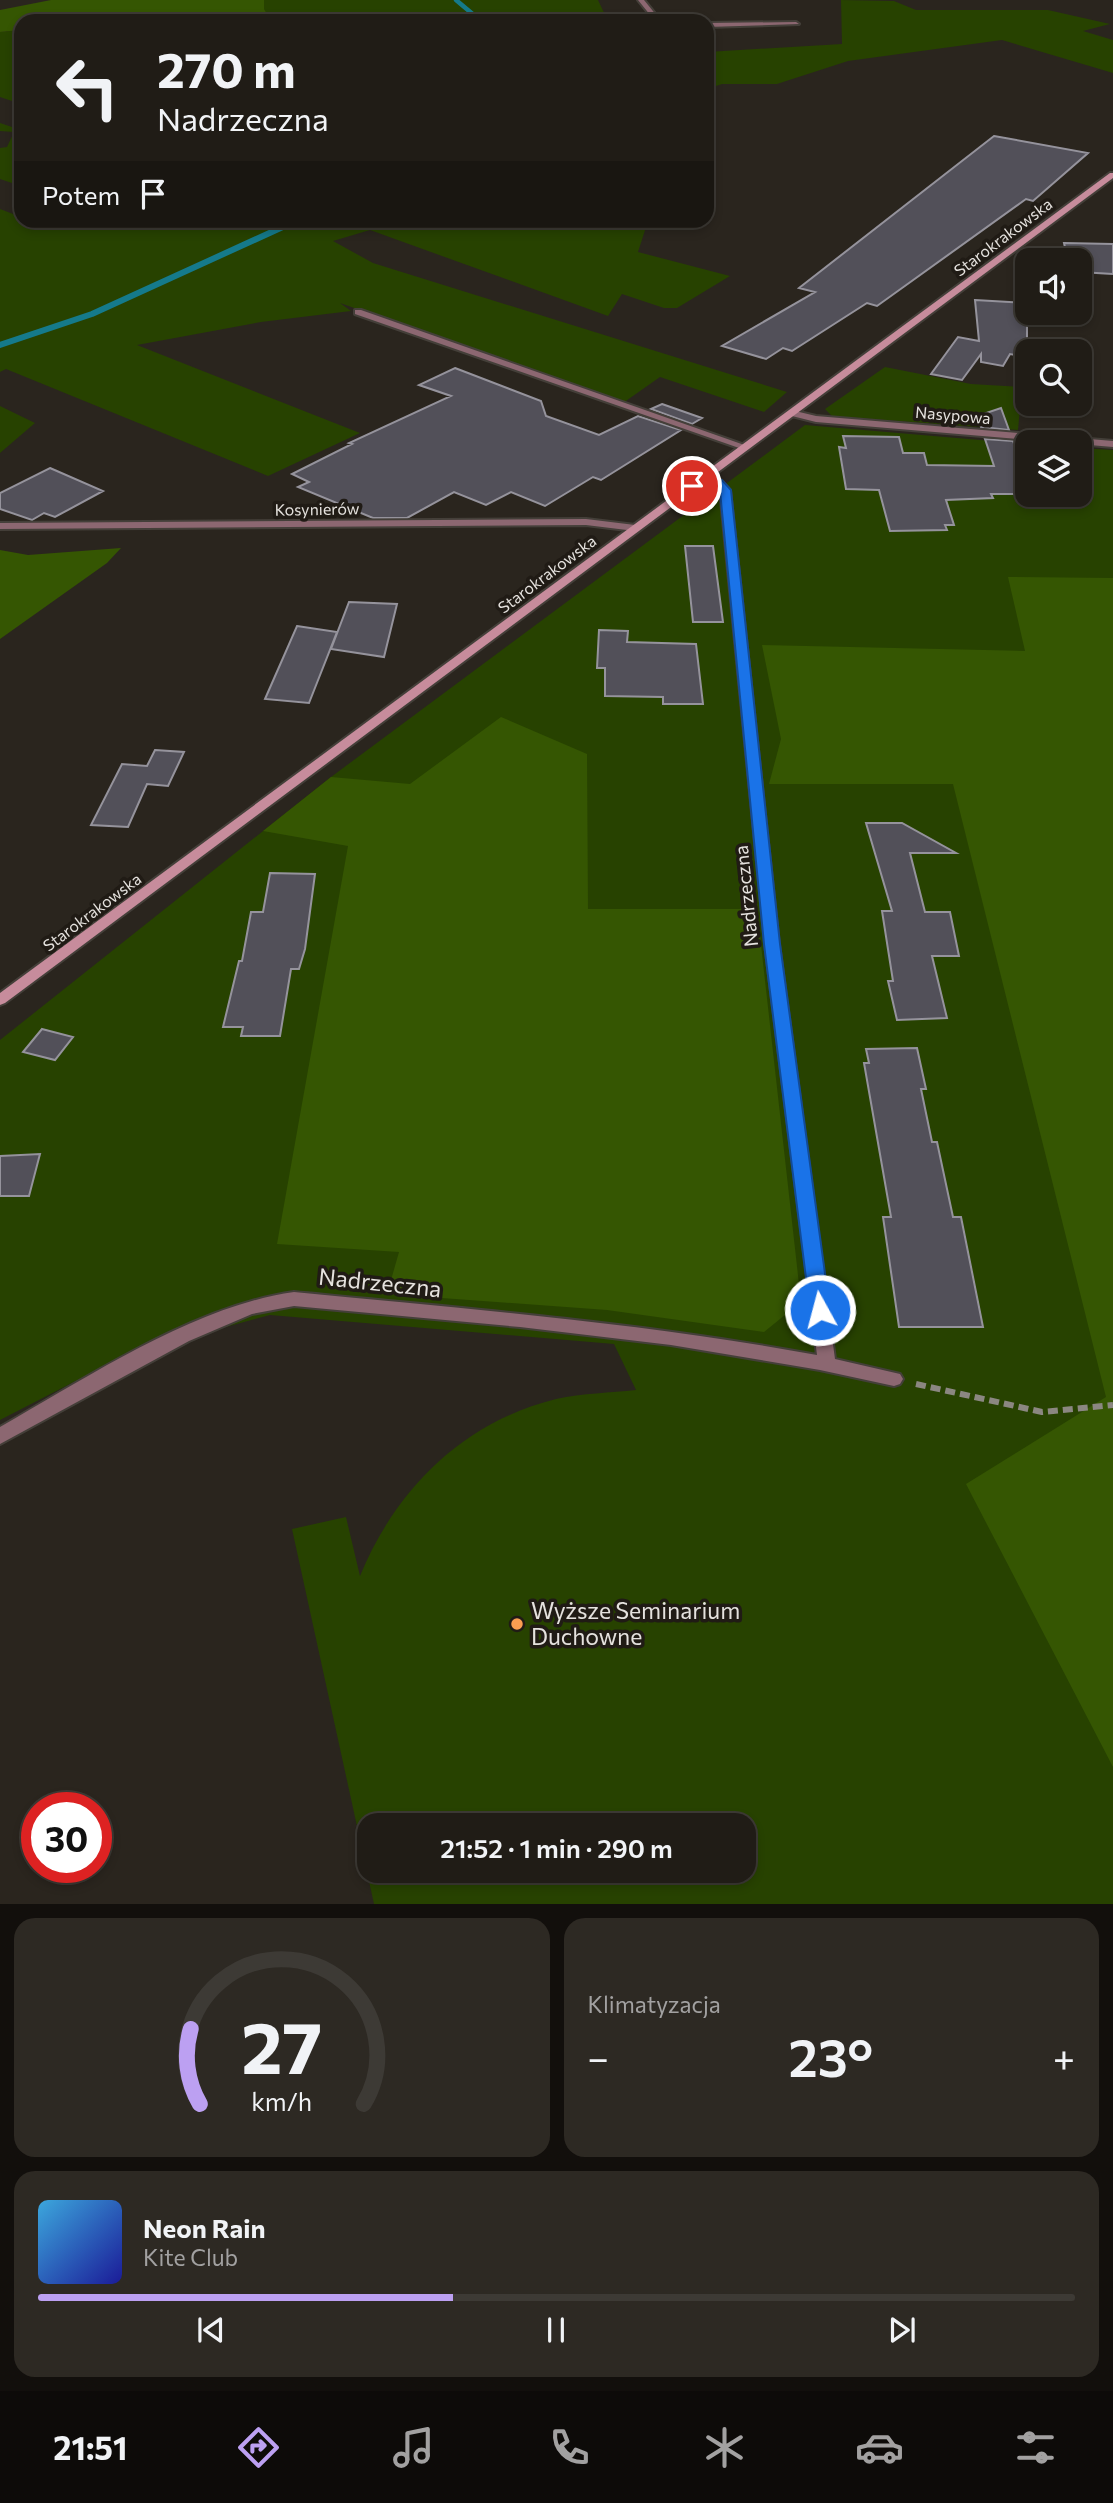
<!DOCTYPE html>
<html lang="pl">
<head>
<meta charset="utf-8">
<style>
  body { margin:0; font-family:Commissioner,sans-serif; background:#2d2923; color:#f1f3f6; height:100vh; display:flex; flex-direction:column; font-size:26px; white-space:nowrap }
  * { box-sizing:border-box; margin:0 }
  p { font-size:23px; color:#a2a1a1 }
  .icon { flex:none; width:38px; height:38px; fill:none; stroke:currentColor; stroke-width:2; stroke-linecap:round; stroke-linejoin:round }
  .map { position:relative; height:1904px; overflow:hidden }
  .sheet { display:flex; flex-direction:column; gap:14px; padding:14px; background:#120f0c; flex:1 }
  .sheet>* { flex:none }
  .banner { position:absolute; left:14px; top:14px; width:700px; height:214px; border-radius:21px; box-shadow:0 4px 10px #0003,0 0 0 2px #3d3a35; background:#201c16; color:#f1f3f6; overflow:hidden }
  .tools { position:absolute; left:1015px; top:248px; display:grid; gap:14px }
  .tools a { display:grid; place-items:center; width:77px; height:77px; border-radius:14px; background:#201c16; box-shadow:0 4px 10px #0003,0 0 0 2px #3d3a35; font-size:35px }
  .speed { position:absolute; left:21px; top:1792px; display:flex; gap:14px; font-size:35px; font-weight:700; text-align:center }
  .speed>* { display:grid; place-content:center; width:91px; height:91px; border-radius:50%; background:#201c16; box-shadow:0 4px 10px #0003,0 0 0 2px #3d3a35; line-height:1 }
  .speed .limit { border:10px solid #d22; background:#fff; color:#111 }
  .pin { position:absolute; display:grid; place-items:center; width:60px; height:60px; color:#fff; margin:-30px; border:4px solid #fff; border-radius:50%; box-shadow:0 2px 7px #0007 }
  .me { position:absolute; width:77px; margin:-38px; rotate:353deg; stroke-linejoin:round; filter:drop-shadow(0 0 5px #0008) }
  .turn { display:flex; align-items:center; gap:24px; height:147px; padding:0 28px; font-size:32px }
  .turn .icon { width:91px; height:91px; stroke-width:2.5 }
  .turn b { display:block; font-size:49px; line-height:60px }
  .then { display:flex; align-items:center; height:66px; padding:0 28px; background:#0003; gap:14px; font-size:26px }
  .big { font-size:52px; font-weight:600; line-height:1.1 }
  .sheet .tile { flex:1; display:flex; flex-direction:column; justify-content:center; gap:10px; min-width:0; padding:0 24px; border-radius:21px; background:#2d2923 }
  .sheet .dial { align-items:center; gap:0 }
  .dial svg { height:182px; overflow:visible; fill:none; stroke:#3d3a35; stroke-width:7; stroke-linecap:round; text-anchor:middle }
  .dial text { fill:#f1f3f6; stroke:none }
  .song { display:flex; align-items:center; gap:21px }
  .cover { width:84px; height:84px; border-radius:10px; background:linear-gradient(135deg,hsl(200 70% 55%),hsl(240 70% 35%)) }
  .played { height:7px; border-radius:4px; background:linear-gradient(90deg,#bca0f2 40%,#3d3a35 40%) }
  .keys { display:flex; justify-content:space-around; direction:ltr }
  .heat { display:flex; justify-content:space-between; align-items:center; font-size:38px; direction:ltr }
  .sheet .tiles { flex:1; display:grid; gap:14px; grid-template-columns:1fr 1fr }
  .tile:last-child { grid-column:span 2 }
  .trip { position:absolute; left:357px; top:1813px; width:399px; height:70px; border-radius:21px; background:#201c16; box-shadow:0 4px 10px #0003,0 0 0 2px #3d3a35; font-weight:600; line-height:70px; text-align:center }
  .dock { display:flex; height:112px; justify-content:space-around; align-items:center; background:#0d0b09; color:#a2a1a1 }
  .dock .icon { width:49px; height:49px }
  .dock .current { color:#bca0f2 }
  .dock b { font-size:32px; color:#f1f3f6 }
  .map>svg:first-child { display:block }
  .green { fill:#274200; fill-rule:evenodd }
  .forest { fill:#355602 }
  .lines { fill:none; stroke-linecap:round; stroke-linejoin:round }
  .stream-far1 { stroke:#157a8b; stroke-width:4.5 }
  .stream { stroke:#157a8b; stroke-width:6 }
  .building { fill:#525059; stroke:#95939c; stroke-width:2 }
  .street-casing { stroke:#443f39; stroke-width:4 }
  .secondary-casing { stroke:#443f39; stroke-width:4 }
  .path { stroke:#8b8781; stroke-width:6; stroke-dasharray:10 5; stroke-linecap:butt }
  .street { fill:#8c6771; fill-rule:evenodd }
  .secondary { fill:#c78c9c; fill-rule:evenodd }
  .route { fill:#1a73e8; stroke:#114b97; stroke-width:2 }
  .poi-dot { fill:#fb9e51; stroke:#201b15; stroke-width:2.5 }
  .labels { text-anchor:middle; stroke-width:7; stroke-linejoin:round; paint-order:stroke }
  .far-street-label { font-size:16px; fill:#e5e2de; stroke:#201b15 }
  .street-label { font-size:19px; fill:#e5e2de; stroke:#201b15 }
  .near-street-label { font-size:23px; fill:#e5e2de; stroke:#201b15 }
  .near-poi-label { font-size:23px; fill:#e5e2de; stroke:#201b15; text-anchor:start }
</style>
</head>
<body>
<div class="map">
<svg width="1113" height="1905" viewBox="0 0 1113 1905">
  <rect width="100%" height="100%" fill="#2a251e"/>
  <!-- green -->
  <path class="green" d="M264,0H598L608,21H271L263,9Z
    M841,0L894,1L916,10H1048L1110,24L1083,31L1113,40V73L1002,40L848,61L777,84H722L707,89V52L842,44Z
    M21,30V104L0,97V32Z
    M0,123L21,130V186L0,179V148L7,147L14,132L0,131Z
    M0,209L21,217V220L654,221L647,224L638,252L730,276L677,308H664L622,294L608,316L370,230L333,241L373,263L787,392L764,412L660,377L623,403L340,303L351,311L261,322L137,345L360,433L268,476L6,369L0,372Z
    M885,367L971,384L1022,387L1018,430L832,416L825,409Z
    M0,406L35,423L0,453Z
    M805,425L1027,444V495H1080V448L1113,450V1904H374L292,1529L346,1517L360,1576C395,1490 463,1422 556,1399C583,1393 610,1393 636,1390L614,1344L270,1315L130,1353L0,1420V1040L331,777ZM369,1825H744V1871H369Z"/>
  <!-- forest -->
  <path class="forest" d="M51,0H264V9L271,21H21V30L0,32V10Z
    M121,548L107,563L0,639V550L28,555Z
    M1008,577L1113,578V1767L966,1484L1106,1397L953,784H769L781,739L762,645L1025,651Z
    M501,717L587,754L588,909H757L801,1302L764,1332L607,1310L387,1294L399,1252L277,1244L348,846L263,831L331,777L410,784Z"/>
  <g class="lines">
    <!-- stream-far1 -->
    <path class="stream-far1" d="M456,0L481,21"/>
    <!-- stream -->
    <path class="stream" d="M0,345L92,314L298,220"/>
  </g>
  <!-- building -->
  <path class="building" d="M994,136L1088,153L1033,201L1026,199L877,306L867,303L792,351L783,348L766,359L722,346L815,292L799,288Z
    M1064,243L1113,244V274L1080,272V261H1068Z
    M975,300L1027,303V357L1010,354L1003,366L981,362V354L962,380L931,374L958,337L979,341Z
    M455,368L541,401L546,416L599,435L638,416L681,430L601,480L593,477L545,506L511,492L486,505L454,492L407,518H373L298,487L309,482L292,474L352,444L349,443L451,396L419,385Z
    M662,404L702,418L692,424L651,409Z
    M1001,408L1009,430L981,427L977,416Z
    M843,436L899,437L903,453H924L927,465L994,466L985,439L1013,441L1027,481V494H991L993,498L946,500L954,525H945L947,530L890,531L879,490L846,489L839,447L846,448Z
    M50,468L103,491L55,517L44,513L32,520L0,509V493Z
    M685,546H713L723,622H693Z
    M349,602L397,604L384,657L331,649Z
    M297,626L337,632L309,703L265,699Z
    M599,630L628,631L627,642L696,644L703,704H663V697L605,696V668H597Z
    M155,750L184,752L168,786L147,784L128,827L91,825L122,764L147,766Z
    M866,823H902L956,853H910L925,912H950L959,956H932L947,1018L897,1020L888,981H893L882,911H892Z
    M270,873L315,874L305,949L299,969H291L280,1036H241L243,1027H223L239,961H242L251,912H263Z
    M42,1029L73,1037L55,1060L23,1052Z
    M917,1048L926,1089H921L932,1142H937L953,1217H961L983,1327H899L883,1217H891L864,1063H869L866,1049Z
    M40,1154L29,1196H0V1156Z"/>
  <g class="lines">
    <!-- street casing -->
    <g class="street-casing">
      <path id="street" d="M638,0H644L661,21H655Z
        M707,23L796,22L799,24L707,27Z
        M355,310H361L750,447L742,449L355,314Z
        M791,410L816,416L1113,441V447L816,422L788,415L786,413Z
        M705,474L721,480L730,490L779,944L835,1359L900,1374L903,1379L900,1384L894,1386L820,1370L671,1345L520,1327L294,1306L252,1314L189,1341L0,1444V1427C87,1378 194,1306 294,1292C469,1309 644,1323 817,1355L765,944L720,490L715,484L702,479V475Z
        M586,519L635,525L640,528L635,531L586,525L0,529V523Z"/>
    </g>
    <!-- secondary casing -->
    <g class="secondary-casing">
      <path id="secondary" d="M1110,173H1113V178L5,1003L0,1005V993Z"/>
    </g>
    <!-- path -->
    <path class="path" d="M916,1384L1042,1412L1113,1405"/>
    <!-- street -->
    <use href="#street" class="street"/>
    <!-- secondary -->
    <use href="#secondary" class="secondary"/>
  </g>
  <!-- route -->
  <path class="route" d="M705,474L722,480L731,490L780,944L830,1310L827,1316H813L810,1310L764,944L720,491L706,481L696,489L686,486Z"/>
  <!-- markers -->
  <circle class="poi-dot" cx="517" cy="1624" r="7"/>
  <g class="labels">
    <!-- far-street labels -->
    <g class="far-street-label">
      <text transform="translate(1003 237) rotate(-37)" y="6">Starokrakowska</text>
      <text transform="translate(953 415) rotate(5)" y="6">Nasypowa</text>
      <text transform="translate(317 509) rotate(-1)" y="6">Kosynierów</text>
      <text transform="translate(547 574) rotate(-37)" y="6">Starokrakowska</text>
      <text transform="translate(92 912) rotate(-37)" y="6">Starokrakowska</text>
    </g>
    <!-- street labels -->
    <g class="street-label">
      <text transform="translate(746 896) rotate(-96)" y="7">Nadrzeczna</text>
    </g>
    <!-- near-street labels -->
    <g class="near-street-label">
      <text transform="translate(380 1283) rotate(6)" y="8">Nadrzeczna</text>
    </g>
    <!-- near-poi labels -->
    <g class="near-poi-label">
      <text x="531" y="1619">Wyższe Seminarium<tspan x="531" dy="26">Duchowne</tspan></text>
    </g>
  </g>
</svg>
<div class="tools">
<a><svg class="icon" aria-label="sound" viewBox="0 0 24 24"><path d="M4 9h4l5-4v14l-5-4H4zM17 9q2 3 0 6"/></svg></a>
<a><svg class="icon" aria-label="search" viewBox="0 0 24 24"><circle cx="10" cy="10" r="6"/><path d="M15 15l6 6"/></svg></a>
<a><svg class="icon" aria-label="layers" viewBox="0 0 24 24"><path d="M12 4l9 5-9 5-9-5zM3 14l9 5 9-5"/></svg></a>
</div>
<div class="speed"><div class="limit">30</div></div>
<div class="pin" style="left:692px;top:486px;background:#d93025"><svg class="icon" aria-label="arrive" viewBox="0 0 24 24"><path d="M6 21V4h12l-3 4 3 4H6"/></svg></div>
<svg class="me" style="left:820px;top:1310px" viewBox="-20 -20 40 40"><circle r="17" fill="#1a73e8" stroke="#fff" stroke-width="3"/><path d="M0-11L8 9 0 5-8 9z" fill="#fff"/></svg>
<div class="trip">21:52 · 1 min · 290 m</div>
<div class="banner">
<div class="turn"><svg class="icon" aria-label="left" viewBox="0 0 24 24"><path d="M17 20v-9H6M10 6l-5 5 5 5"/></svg><div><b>270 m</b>Nadrzeczna</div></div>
<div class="then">Potem<svg class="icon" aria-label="arrive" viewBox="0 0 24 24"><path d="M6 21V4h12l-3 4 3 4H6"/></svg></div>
</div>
</div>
<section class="sheet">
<div class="tiles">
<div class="tile dial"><svg viewBox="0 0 100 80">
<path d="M14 69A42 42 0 1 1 86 69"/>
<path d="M14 69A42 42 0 0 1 10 36" stroke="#bca0f2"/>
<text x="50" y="56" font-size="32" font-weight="700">27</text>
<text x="50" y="72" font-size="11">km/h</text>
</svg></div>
<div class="tile"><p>Klimatyzacja</p>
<div class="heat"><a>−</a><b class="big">23°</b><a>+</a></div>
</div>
<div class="tile">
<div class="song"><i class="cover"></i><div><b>Neon Rain</b><p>Kite Club</p></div></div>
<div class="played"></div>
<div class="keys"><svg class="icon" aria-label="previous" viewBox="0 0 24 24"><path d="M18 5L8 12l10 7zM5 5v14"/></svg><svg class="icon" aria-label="pause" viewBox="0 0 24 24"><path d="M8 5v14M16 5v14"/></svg><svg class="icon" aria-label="next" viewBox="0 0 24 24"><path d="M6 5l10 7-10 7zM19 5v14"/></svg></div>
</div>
</div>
</section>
<nav class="dock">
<b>21:51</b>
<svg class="icon current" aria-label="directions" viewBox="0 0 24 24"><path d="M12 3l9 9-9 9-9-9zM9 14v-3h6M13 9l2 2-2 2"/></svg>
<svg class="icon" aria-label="music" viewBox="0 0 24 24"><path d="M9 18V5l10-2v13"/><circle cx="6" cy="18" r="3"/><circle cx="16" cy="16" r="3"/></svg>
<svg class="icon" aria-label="phone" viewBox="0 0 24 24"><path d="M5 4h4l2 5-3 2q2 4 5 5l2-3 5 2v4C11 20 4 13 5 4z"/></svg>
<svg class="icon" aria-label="climate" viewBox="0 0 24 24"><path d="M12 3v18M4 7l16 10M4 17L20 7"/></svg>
<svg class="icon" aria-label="car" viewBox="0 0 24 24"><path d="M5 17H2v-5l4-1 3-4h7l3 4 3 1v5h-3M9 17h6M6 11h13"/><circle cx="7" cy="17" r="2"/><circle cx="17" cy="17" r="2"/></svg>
<svg class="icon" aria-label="filters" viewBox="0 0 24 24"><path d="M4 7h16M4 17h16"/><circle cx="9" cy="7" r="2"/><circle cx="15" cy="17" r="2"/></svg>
</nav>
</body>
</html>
